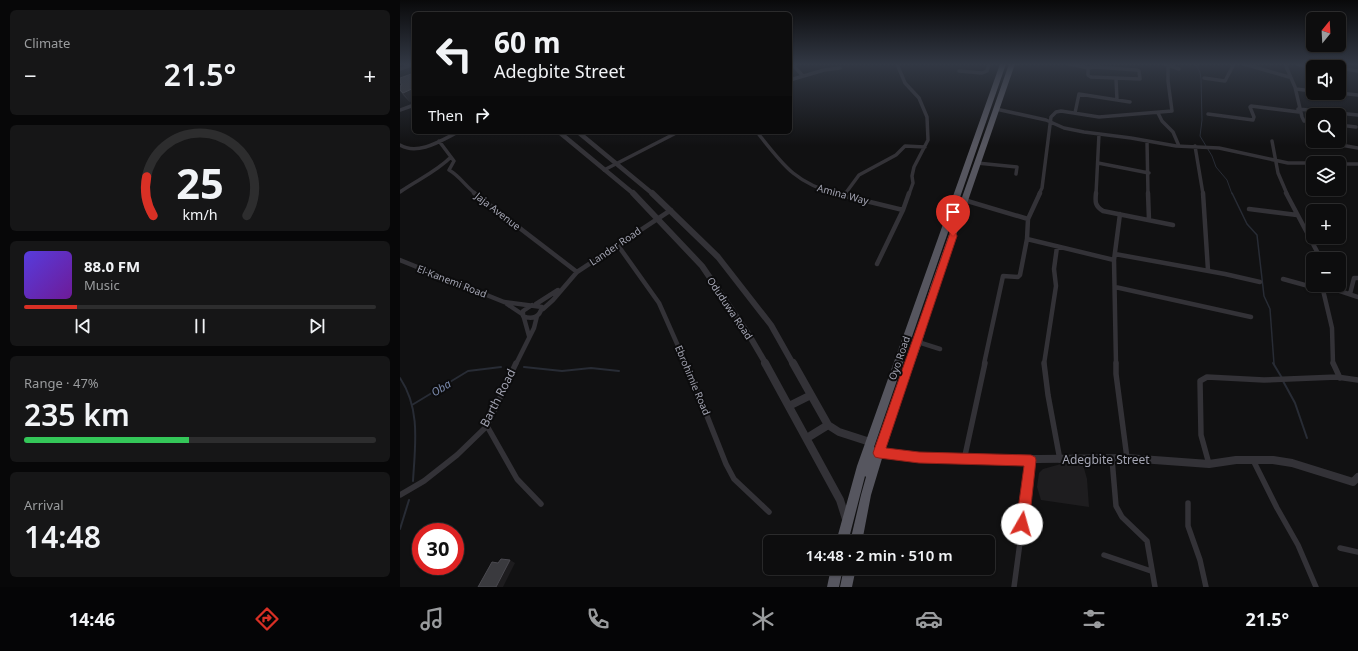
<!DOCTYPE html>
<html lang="en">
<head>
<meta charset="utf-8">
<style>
  body { margin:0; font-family:"Noto Sans",sans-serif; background:#161617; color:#f1f3f6; height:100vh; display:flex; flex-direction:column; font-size:15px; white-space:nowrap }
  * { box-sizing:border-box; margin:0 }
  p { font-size:13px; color:#9a9c9e }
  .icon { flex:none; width:22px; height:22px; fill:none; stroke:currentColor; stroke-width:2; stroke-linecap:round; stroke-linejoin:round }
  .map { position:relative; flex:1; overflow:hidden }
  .side { display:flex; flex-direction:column; gap:10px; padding:10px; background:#070708; width:400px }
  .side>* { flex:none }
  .top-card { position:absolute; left:12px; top:12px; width:380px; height:122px; border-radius:6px; box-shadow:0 1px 3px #0004,0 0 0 1px #2d2d2e; background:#0d0d0e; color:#f1f3f6; overflow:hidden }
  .needle { width:26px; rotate:18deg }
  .tools { position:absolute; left:906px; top:12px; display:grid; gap:8px }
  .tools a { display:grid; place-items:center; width:40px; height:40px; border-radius:6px; background:#0d0d0e; box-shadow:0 1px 3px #0004,0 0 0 1px #2d2d2e; font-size:20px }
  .speed { position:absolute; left:12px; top:523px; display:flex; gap:8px; font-size:20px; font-weight:700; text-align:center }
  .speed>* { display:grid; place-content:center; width:52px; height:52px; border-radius:50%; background:#0d0d0e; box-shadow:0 1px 3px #0004,0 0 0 1px #2d2d2e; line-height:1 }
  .speed .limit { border:6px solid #d22; background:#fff; color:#111 }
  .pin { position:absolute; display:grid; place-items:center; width:34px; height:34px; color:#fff; margin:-41px -17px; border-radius:50% 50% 50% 0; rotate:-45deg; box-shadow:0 0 4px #0007 }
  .pin .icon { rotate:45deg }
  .me { position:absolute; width:44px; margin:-22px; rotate:7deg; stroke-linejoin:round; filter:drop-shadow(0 0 3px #0008) }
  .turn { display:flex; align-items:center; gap:14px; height:84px; padding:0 16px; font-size:18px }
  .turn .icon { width:52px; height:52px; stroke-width:2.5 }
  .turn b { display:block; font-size:28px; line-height:34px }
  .then { display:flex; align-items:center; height:38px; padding:0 16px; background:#0003; gap:8px; font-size:15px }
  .big { font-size:30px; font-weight:600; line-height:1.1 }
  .side .card { flex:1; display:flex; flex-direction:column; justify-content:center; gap:6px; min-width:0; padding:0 14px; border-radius:6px; background:#161617 }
  .side .dial { align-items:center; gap:0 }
  .dial svg { height:104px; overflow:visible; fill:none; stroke:#2d2d2e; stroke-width:7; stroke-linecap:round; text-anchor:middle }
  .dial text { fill:#f1f3f6; stroke:none }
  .song { display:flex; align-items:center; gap:12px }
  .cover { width:48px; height:48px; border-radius:6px; background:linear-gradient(135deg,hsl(250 70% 55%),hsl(280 70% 35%)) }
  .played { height:4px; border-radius:2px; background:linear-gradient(90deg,#d93025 15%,#2d2d2e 15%) }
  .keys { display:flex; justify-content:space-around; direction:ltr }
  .heat { display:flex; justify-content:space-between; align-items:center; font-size:22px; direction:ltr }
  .charge { height:6px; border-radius:3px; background:linear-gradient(90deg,#34c759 47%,#2d2d2e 0) }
  .trip { position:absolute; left:363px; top:535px; width:232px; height:40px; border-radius:6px; background:#0d0d0e; box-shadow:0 1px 3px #0004,0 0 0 1px #2d2d2e; font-weight:600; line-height:40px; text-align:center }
  .dock { display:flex; height:64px; justify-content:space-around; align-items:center; background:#050506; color:#9a9c9e }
  .dock .icon { width:28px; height:28px }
  .dock .selected { color:#d93025 }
  .dock b { font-size:18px; color:#f1f3f6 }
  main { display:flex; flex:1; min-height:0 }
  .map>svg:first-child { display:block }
  .built { fill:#1e1d1f }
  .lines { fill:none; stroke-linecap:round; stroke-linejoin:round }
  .stream-far2 { stroke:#282c35; stroke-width:1 }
  .stream-far1 { stroke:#282c35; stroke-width:1.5 }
  .stream { stroke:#282c35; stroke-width:2 }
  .minor-far2 { stroke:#333237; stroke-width:3.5 }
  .minor-far1 { stroke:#333237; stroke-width:4.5 }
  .minor { stroke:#333237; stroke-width:5.5 }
  .tertiary-far2 { stroke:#333237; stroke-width:4.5 }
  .tertiary-far1 { stroke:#333237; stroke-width:6 }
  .tertiary { stroke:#333237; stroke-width:8 }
  .trunk { fill:#56565f; fill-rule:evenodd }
  .wall { fill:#2e2d30 }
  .shaded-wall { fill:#1d1c1e }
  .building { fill:#3a3a3e; stroke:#4b4a50 }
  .route { fill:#d93025; stroke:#8d1f18 }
  .labels { text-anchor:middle; stroke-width:4; stroke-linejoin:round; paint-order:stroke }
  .street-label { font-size:10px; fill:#a3a4b2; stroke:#0c0c0d }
  .water-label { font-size:11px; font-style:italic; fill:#7b8aac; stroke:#0c0c0d }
  .near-street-label { font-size:12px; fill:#a3a4b2; stroke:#0c0c0d }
</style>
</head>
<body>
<main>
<section class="side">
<div class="card"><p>Climate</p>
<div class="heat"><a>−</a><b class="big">21.5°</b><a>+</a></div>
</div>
<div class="card dial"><svg viewBox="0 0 100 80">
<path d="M14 69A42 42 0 1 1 86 69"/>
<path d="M14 69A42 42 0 0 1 9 39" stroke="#d93025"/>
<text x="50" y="56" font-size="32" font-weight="700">25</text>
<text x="50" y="72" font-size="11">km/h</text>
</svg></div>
<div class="card">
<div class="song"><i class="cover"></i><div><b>88.0 FM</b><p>Music</p></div></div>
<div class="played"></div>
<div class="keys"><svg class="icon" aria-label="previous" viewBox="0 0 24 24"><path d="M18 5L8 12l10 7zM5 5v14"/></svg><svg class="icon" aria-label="pause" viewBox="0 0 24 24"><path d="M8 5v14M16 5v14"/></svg><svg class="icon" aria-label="next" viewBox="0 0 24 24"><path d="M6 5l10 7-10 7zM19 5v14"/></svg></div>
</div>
<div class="card"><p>Range · 47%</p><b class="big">235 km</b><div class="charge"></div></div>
<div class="card"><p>Arrival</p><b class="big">14:48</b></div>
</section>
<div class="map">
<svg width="958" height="587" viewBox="0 0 958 587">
  <rect width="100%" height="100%" fill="#111112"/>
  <!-- built -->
  <path class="built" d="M682,461L687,479L689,507L641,500L637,487L639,473L643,469L668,462Z"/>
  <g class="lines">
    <!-- stream-far2 -->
    <path class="stream-far2" d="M795,64L800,72L801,79L802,120L800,136L812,156L816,167L827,180L832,194"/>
    <!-- stream-far1 -->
    <path class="stream-far1" d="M832,193L847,224L857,235L864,296L870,309L874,364"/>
    <!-- stream -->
    <path class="stream" d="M873,363L882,378
      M124,367L162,371L191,368L219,371
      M0,378C21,409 15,446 13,481
      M883,381L895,403L907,438
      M12,405L68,371L101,367
      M0,529L9,500"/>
    <!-- minor-far2 -->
    <path class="minor-far2" d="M392,64L403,76
      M497,64L505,83L519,98L527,117L528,140L514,167L512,176L513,183L509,194
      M670,64L688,68
      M765,64L779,69
      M844,64L889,77
      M885,64L895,87L902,117L904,121L913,122
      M897,64L913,68
      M695,67L737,70L739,71L740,79L691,77L688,75V68Z
      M939,68L958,71
      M0,69L14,64
      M559,71L582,73L587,71L589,64
      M804,78L825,81L834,64
      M716,79L717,100
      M390,80L424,70L440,68
      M896,89L913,91
      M939,93L958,95
      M596,109L646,120L664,128L684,132L731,138L776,146L819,148L888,163H933
      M898,109L958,115
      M0,110L14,105
      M675,113L679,94L730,102
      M758,113L762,121L773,132L779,146
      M808,114L853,120L854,117L850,107L851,106L899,112
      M939,125L956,127
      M357,132C383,165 395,183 437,194
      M39,141L54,161L49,170C60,176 66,187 76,194
      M747,141L748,194
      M872,141L878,173L887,194
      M911,144L941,145L958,148
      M0,145C18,156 42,140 58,132
      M795,146L803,194
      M577,163L617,167L616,174
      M698,163L749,173
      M939,164H958
      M204,170L278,132
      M0,192C17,180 36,172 51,157
      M445,194L459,175L496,155L505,146L525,147
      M639,194L642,188L651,117L656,112L661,111L699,117L772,111L768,81V65
      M696,194L699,134"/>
    <!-- minor-far1 -->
    <path class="minor-far1" d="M74,193L177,272
      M433,193L503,210
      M696,193C695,202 695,206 703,211L773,225
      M748,193L749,220
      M803,193L808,270
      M886,193L921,259
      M444,195L445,193
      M564,200L628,219
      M849,209L897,215
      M627,239L714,260
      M217,244L259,303L286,364
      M715,254L825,274L860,282
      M0,260L104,302L142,307C140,317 132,320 123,316V311L132,305
      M477,264L503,210L509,193
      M883,279L923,290
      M925,285L923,290L932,328L933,364
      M925,286L958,297
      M715,287L851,317
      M950,294L954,278H958
      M107,304L122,314
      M136,304L158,290
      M143,309L153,300L177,272L271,210
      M124,318L129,336
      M518,342L540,349
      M116,364L134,328L137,316
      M584,364L603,276L618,277L620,275L627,239L628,219L640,193
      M644,364L656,286L654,269L657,247
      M716,364L714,260L720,214"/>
    <!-- minor -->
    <path class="minor" d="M286,363L326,464L334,479L369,512
      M644,363L648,395L660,460
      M716,363V374L727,458
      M933,363L940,378
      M87,426L117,479L141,504
      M712,459L716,506L722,517L747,541L755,587
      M564,460L585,363
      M853,460L877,508L898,545L916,587
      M809,464L801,435L800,381L807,377L864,380L937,377L958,380
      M0,495L24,481L57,455L87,426L116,363
      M788,503V526L800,560L806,587
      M940,548L958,552
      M704,555L751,571
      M614,587L631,461"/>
    <!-- tertiary-far2 -->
    <path class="tertiary-far2" d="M159,132L234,194
      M178,132L253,194"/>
    <!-- tertiary-far1 -->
    <path class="tertiary-far1" d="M233,193L302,266L349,335L366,364
      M252,193L318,257L371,325L393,364"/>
    <!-- tertiary -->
    <path class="tertiary" d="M365,363L440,500L446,519
      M393,363L428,425L439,432L470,442
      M389,406L411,395
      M407,438L428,425
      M479,453L519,458L564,460L727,458L809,464L836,460H873L892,463L953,482L958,477"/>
    <!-- trunk -->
    <path class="trunk" d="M600,64H606L474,447L475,448L514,342L530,288L609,64H615L538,288L522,342L490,432L471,495L462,542H450L461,495L466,477L465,476L448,542H436L457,466Z
      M431,568H443L439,587H427Z
      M444,568H456L452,587H440Z"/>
  </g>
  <!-- wall -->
  <path class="wall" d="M0,78L10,102L4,96L0,91V86L1,85L0,83Z"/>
  <!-- shaded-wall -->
  <path class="shaded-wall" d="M14,88V100L10,102L3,93Z
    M110,560L115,563L103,587H96Z"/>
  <!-- building -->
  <path class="building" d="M14,73V88L3,93L0,90V86L2,85L0,82V78Z
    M101,559L110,560L96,587H78L92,562L98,563Z"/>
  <!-- sky -->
  <linearGradient id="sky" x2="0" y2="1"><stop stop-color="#09090a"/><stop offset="0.44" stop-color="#323844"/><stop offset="1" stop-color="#323844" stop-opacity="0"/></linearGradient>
  <rect width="958" height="146" fill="url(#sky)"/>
  <!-- route -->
  <path class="route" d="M550,233H556L557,236L486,448L519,452L631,455L635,457L636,460L629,524L627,528L622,530L618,528L616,524L624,466L519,463L479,458L475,457L473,453Z"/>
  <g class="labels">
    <!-- street labels -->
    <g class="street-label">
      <text transform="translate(443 194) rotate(15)" y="4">Amina Way</text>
      <text transform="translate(98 211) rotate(38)" y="4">Jaja Avenue</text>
      <text transform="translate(215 246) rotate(-34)" y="4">Lander Road</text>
      <text transform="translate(52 281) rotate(21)" y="4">El-Kanemi Road</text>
      <text transform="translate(330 308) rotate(56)" y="4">Oduduwa Road</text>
      <text transform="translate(499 358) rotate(-71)" y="4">Oyo Road</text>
      <text transform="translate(293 380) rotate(67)" y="4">Ebrohimie Road</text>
    </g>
    <!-- water labels -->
    <g class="water-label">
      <text transform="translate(41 388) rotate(-31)" y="4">Oba</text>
    </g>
    <!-- near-street labels -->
    <g class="near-street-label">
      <text transform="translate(98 398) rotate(-63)" y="4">Barth Road</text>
      <text x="706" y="464">Adegbite Street</text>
    </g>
  </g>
</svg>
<div class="tools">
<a><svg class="needle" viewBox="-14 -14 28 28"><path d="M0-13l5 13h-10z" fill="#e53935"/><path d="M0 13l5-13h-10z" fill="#9a9c9e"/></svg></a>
<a><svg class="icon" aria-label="sound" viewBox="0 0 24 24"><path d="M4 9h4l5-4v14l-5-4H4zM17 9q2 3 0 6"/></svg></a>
<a><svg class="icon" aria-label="search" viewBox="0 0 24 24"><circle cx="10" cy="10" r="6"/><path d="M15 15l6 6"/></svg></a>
<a><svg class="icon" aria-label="layers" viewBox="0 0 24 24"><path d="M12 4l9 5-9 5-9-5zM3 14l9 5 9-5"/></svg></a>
<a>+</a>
<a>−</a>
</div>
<div class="speed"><div class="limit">30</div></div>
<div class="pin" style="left:553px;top:236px;background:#d93025"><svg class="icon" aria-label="arrive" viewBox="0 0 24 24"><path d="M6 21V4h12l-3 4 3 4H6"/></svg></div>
<svg class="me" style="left:622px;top:524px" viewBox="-20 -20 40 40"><circle r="19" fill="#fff"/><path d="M0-13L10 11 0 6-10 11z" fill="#d93025"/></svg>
<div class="trip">14:48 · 2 min · 510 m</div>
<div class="top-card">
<div class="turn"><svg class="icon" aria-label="left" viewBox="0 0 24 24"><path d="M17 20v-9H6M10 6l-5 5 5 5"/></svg><div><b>60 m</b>Adegbite Street</div></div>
<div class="then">Then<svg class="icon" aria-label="right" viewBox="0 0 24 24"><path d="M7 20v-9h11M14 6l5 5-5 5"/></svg></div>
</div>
</div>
</main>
<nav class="dock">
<b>14:46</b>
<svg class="icon selected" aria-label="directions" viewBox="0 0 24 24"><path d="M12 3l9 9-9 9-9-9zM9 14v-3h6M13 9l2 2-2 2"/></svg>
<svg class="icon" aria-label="music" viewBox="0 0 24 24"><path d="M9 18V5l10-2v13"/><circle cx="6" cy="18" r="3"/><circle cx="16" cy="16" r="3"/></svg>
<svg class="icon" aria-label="phone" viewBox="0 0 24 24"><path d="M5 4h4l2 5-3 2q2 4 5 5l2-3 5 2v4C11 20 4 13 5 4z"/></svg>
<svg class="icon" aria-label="climate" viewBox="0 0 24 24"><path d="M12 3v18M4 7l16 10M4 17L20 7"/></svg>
<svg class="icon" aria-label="car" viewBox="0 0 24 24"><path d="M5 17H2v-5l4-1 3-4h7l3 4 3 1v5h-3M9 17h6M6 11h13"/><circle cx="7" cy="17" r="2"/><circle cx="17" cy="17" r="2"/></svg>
<svg class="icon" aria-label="filters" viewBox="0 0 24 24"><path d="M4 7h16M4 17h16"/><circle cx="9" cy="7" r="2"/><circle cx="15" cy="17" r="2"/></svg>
<b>21.5°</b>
</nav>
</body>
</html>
